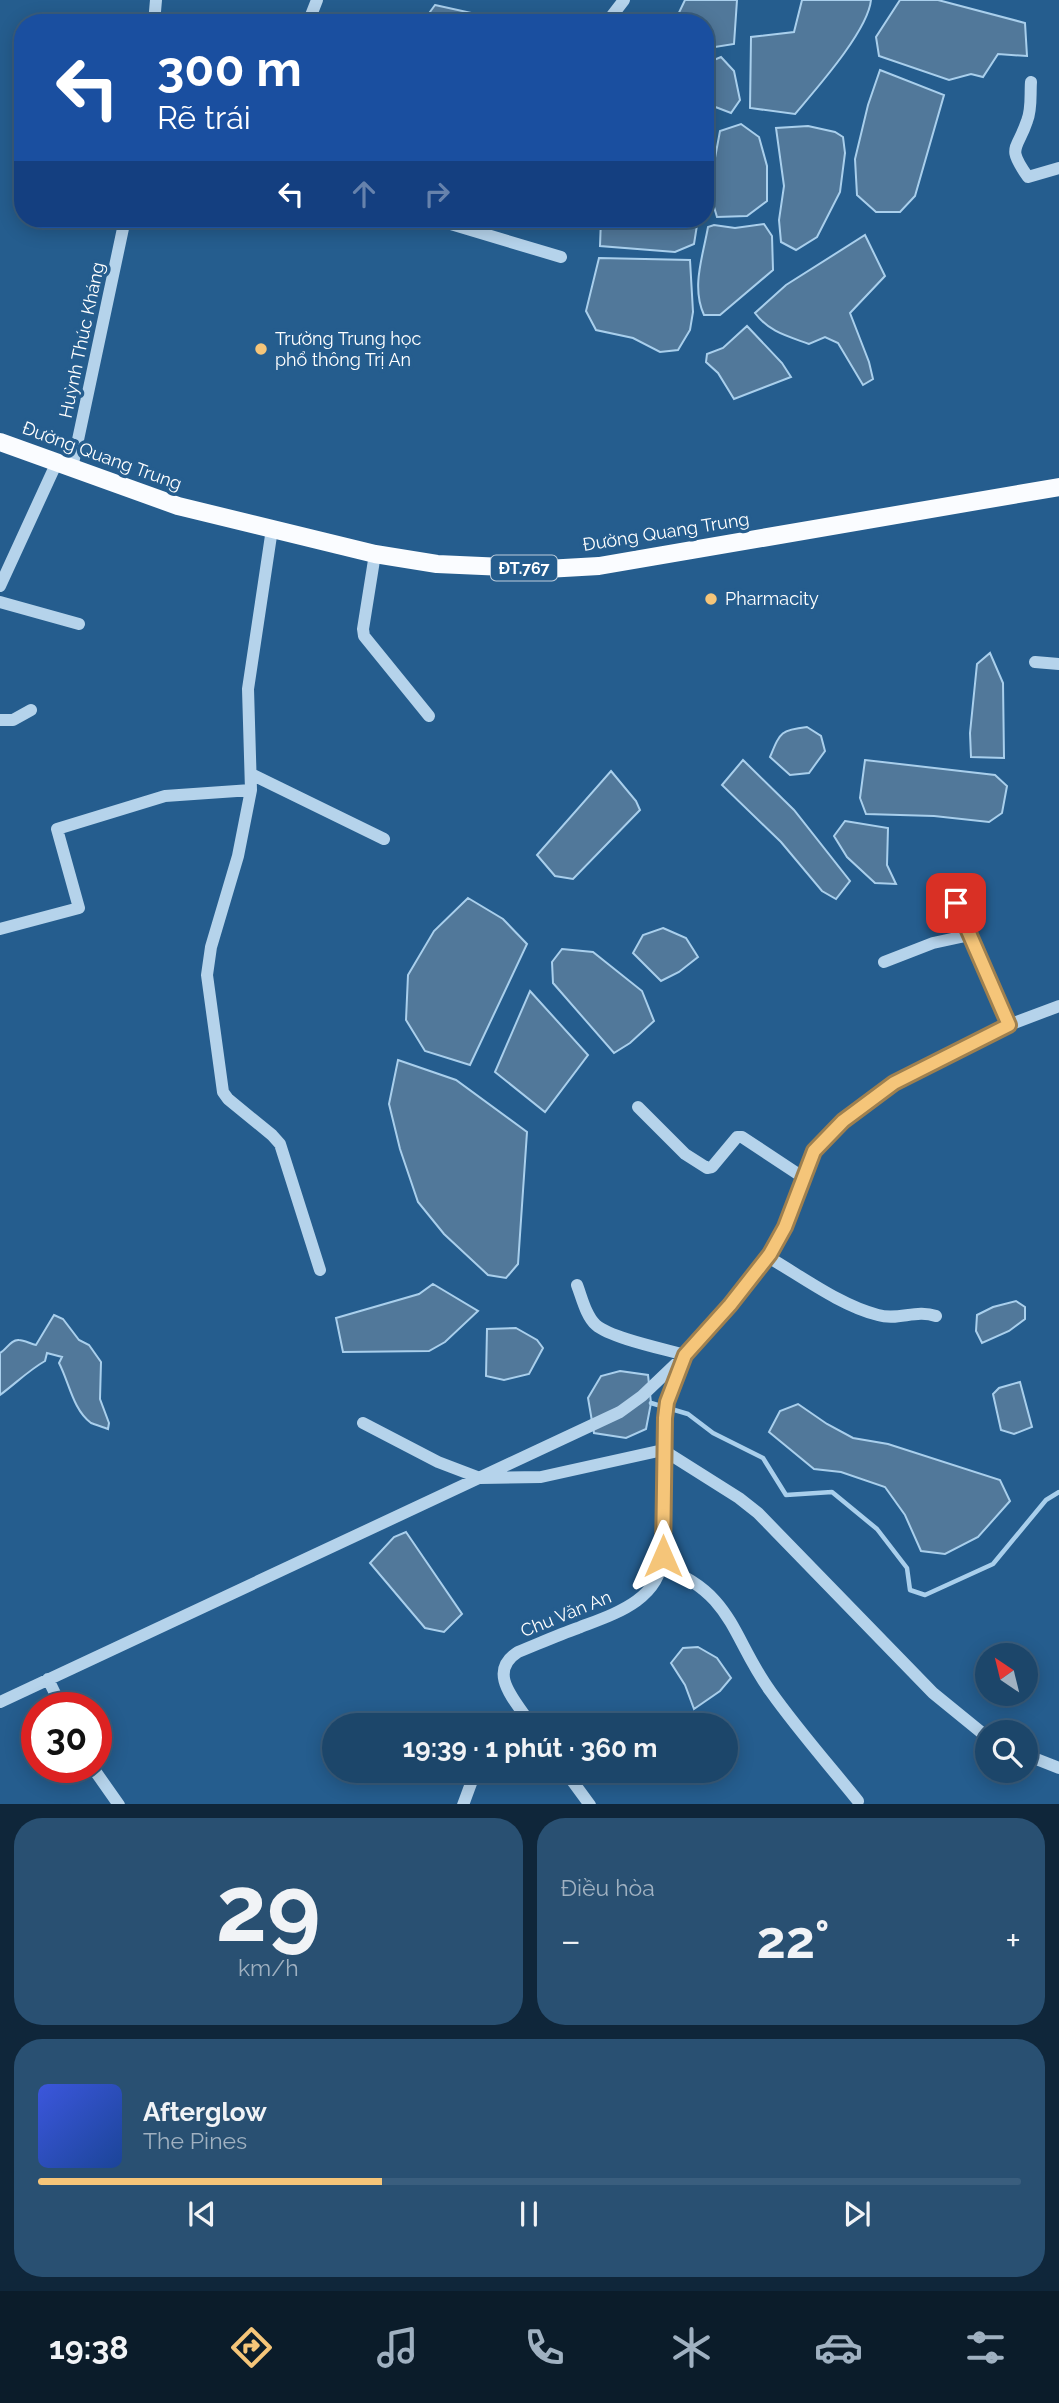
<!DOCTYPE html>
<html lang="vi">
<head>
<meta charset="utf-8">
<style>
  body { margin:0; font-family:Raleway,sans-serif; background:#295072; color:#f1f3f6; height:100vh; display:flex; flex-direction:column; font-size:26px; white-space:nowrap }
  * { box-sizing:border-box; margin:0 }
  p { font-size:23px; color:#a0b1c1 }
  .icon { flex:none; width:38px; height:38px; fill:none; stroke:currentColor; stroke-width:2; stroke-linecap:round; stroke-linejoin:round }
  .map { position:relative; height:1804px; overflow:hidden }
  .sheet { display:flex; flex-direction:column; gap:14px; padding:14px; background:#0f263a; flex:1 }
  .sheet>* { flex:none }
  .guide { position:absolute; left:14px; top:14px; width:700px; height:214px; border-radius:28px; box-shadow:0 4px 18px #0003,0 0 0 2px #3a5e7e; background:#1a4fa0; color:#fff; overflow:hidden }
  .needle { width:46px; rotate:325deg }
  .tools { position:absolute; left:975px; top:1643px; display:grid; gap:14px }
  .tools a { display:grid; place-items:center; width:63px; height:63px; border-radius:50%; background:#1c466a; box-shadow:0 4px 18px #0003,0 0 0 2px #3a5e7e; font-size:35px }
  .speed { position:absolute; left:21px; top:1692px; display:flex; gap:14px; font-size:35px; font-weight:700; text-align:center }
  .speed>* { display:grid; place-content:center; width:91px; height:91px; border-radius:50%; background:#1c466a; box-shadow:0 4px 18px #0003,0 0 0 2px #3a5e7e; line-height:1 }
  .speed .limit { border:10px solid #d22; background:#fff; color:#111 }
  .pin { position:absolute; display:grid; place-items:center; width:60px; height:60px; color:#fff; margin:-30px; border-radius:14px; box-shadow:0 4px 10px #0006 }
  .me { position:absolute; width:77px; margin:-38px; rotate:0deg; stroke-linejoin:round; filter:drop-shadow(0 0 5px #0008) }
  .turn { display:flex; align-items:center; gap:24px; height:147px; padding:0 28px; font-size:32px }
  .turn .icon { width:91px; height:91px; stroke-width:2.5 }
  .turn b { display:block; font-size:49px; line-height:60px }
  .lanes { display:flex; align-items:center; height:66px; padding:0 28px; background:#0003; justify-content:center; gap:35px; direction:ltr }
  .lanes .off { opacity:.35 }
  .big { font-size:52px; font-weight:700; line-height:1.1 }
  .sheet .card { flex:1; display:flex; flex-direction:column; justify-content:center; gap:10px; min-width:0; padding:0 24px; border-radius:28px; background:#295072 }
  .sheet .dial { align-items:center; gap:0 }
  .dial b { font-size:91px; line-height:1 }
  .song { display:flex; align-items:center; gap:21px }
  .cover { width:84px; height:84px; border-radius:10px; background:linear-gradient(135deg,hsl(230 70% 55%),hsl(220 70% 35%)) }
  .played { height:7px; border-radius:4px; background:linear-gradient(90deg,#f5c579 35%,#3a5e7e 35%) }
  .keys { display:flex; justify-content:space-around; direction:ltr }
  .heat { display:flex; justify-content:space-between; align-items:center; font-size:38px; direction:ltr }
  .sheet .tiles { flex:1; display:grid; gap:14px; grid-template-columns:1fr 1fr }
  .card:last-child { grid-column:span 2 }
  .trip { position:absolute; left:322px; top:1713px; width:416px; height:70px; border-radius:35px; background:#1c466a; box-shadow:0 4px 18px #0003,0 0 0 2px #3a5e7e; font-weight:700; line-height:70px; text-align:center }
  .tab-bar { display:flex; height:112px; justify-content:space-around; align-items:center; background:#0b1c2a; color:#a0b1c1 }
  .tab-bar .icon { width:49px; height:49px }
  .tab-bar .active { color:#f5c579 }
  .tab-bar b { font-size:32px; color:#f1f3f6 }
  .map>svg:first-child { display:block }
  .water { fill:#51789a; stroke:#a9cfec; stroke-width:2 }
  .lines { fill:none; stroke-linecap:round; stroke-linejoin:round }
  .stream { stroke:#a9cfec; stroke-width:4.5 }
  .minor { stroke:#b5d3eb; stroke-width:12 }
  .major { stroke:#fafcff; stroke-width:18 }
  .route-casing { stroke:#9f804f; stroke-width:18 }
  .route { stroke:#f5c579; stroke-width:12 }
  .poi-dot { fill:#f5c579; stroke:#255d8e; stroke-width:2.5 }
  .labels { text-anchor:middle; stroke-width:7; stroke-linejoin:round; paint-order:stroke }
  .shield { fill:#255d8e; stroke:#becedd; stroke-width:2 }
  .shield-label { font-size:16px; font-weight:bold; fill:#fff }
  .poi-label { font-size:18px; fill:#fff; stroke:#255d8e; text-anchor:start }
  .street-label { font-size:18px; fill:#fff; stroke:#255d8e }
</style>
</head>
<body>
<div class="map">
<svg width="1059" height="1805" viewBox="0 0 1059 1805">
  <rect width="100%" height="100%" fill="#255d8e"/>
  <!-- water -->
  <path class="water" d="M685,0H737L734,44L715,47L705,44V23H674Z
    M802,0H871C868,31 816,89 795,114L750,108L751,37L794,32Z
    M900,0H938L1025,23L1027,56L998,54L983,77L971,74L949,80L879,56L876,37Z
    M435,5L517,23H422Z
    M721,57L734,71L740,100L731,113L705,103V60H714Z
    M880,70L944,95L915,196L900,212H876L857,195L855,159L868,105Z
    M741,124L759,137L767,166V201L747,216L717,217L709,190L720,131Z
    M808,126L835,132L843,137L845,153L840,192L817,237L796,250L781,242L779,220L784,186L776,128Z
    M601,219H698L694,244L675,252L600,246Z
    M764,224L772,236L773,270L720,315H704C691,287 703,256 708,227L714,225L735,228Z
    M865,235L885,276L850,313L869,362L873,379L863,385L838,343L825,337L809,344C787,336 769,332 755,313L786,285Z
    M599,258L690,260L693,312L690,330L678,350L660,352L633,338L596,330L586,311Z
    M747,326L782,363L791,377L734,399L718,373L706,362L707,354L723,348Z
    M990,653L1003,683L1004,758L971,757L970,733L977,664Z
    M807,727L821,736L825,751L809,773L790,775L770,757C780,733 780,730 807,727Z
    M743,760L794,810L850,881L836,899L822,891L781,842L722,785Z
    M865,760L995,775L1007,786L1002,813L989,822L934,816L866,814L860,798Z
    M611,771L636,801L640,810L573,879L555,876L537,855Z
    M845,821L888,828L887,865L896,884L875,883L847,857L834,836Z
    M468,898L503,919L527,944L470,1065L425,1051L406,1020L408,975L434,931Z
    M663,928L686,938L698,957L679,972L661,981L633,953L643,935Z
    M562,949L593,952L642,991L654,1021L630,1043L614,1053L553,983L552,962Z
    M530,991L588,1055L545,1112L495,1072Z
    M398,1060L456,1080L527,1132L518,1264L506,1278L488,1275L444,1234L418,1202L400,1149L389,1104Z
    M433,1284L478,1311L445,1342L429,1351L343,1352L336,1318L419,1294Z
    M1016,1301L1025,1307V1319L1009,1331L982,1343L976,1331L977,1315L993,1307Z
    M54,1315L63,1319L79,1340L89,1345L101,1362L100,1399L109,1423L108,1429C103,1427 96,1425 91,1423C73,1410 69,1382 59,1363L62,1357L47,1353L45,1361C29,1370 15,1384 0,1395V1353C6,1350 11,1339 19,1340C24,1340 31,1344 36,1345Z
    M516,1328L537,1340L543,1348L529,1374L504,1380L486,1376L487,1329Z
    M620,1371L648,1375L651,1403L646,1429L626,1438L594,1433L588,1398L601,1376Z
    M1020,1382L1032,1427L1014,1434L1001,1430L993,1394L999,1388Z
    M798,1404L827,1424L853,1438L888,1444L1000,1480L1010,1501L978,1537L945,1554L921,1551L905,1515L885,1487L841,1472L814,1469L769,1432L780,1411Z
    M406,1532L462,1614L444,1632L425,1628L370,1563L394,1537Z
    M698,1647L717,1658L731,1678L720,1691L694,1709L685,1685L671,1663L683,1648Z"/>
  <g class="lines">
    <!-- stream -->
    <path class="stream" d="M651,1403L688,1414L713,1433L763,1458L786,1495L832,1492L877,1529L907,1568L910,1590L925,1595L993,1564L1046,1500L1059,1492"/>
    <!-- minor -->
    <path class="minor" d="M154,23L156,0
      M308,23L317,0
      M604,23L611,17L624,0
      M1031,82C1030,94 1032,109 1027,121C1017,151 1006,146 1028,177L1059,168
      M434,219L561,257
      M72,468L125,219
      M272,529L248,689L251,790L238,856L211,947L207,975L223,1092L228,1099L272,1135L280,1144L320,1270
      M375,554L363,629L364,636L429,716
      M0,586L57,462
      M0,602L79,624
      M1035,662L1059,664
      M0,720H13L31,710
      M251,774L384,839
      M956,903L1009,1025
      M0,929L79,908L57,829L165,796L251,790
      M884,962L933,943L970,935
      M638,1107L685,1154L707,1168L712,1167L737,1137H742L804,1178
      M768,1257C801,1276 841,1306 878,1315C898,1321 916,1309 936,1316
      M363,1423L438,1462L480,1478L541,1477L663,1450L739,1498L758,1513L933,1693L987,1737
      M662,1567C734,1593 732,1639 771,1692C798,1730 829,1765 858,1801
      M48,1679L62,1708
      M0,1702L620,1412L642,1396L685,1355C664,1349 611,1338 596,1325C586,1316 582,1298 577,1285
      M532,1726C517,1702 485,1673 518,1652C538,1644 558,1635 578,1628C614,1614 659,1601 663,1556L665,1418L667,1402L685,1355L731,1305L770,1254L785,1227L814,1151L843,1121L894,1083L993,1031L1059,1006
      M1026,1755L1059,1768
      M93,1768L119,1805
      M565,1771L590,1805
      M463,1805L473,1778L481,1771"/>
    <!-- major -->
    <path class="major" d="M0,442L178,506L375,554L437,564L546,569L599,566L1059,487"/>
  </g>
  <g class="lines">
    <!-- route casing -->
    <g class="route-casing">
      <path id="route" d="M663,1556L665,1418L667,1402L685,1355L730,1305L770,1254L785,1227L814,1151L843,1121L894,1083L1009,1025L956,903"/>
    </g>
    <!-- route -->
    <use href="#route" class="route"/>
  </g>
  <!-- markers -->
  <g class="poi-dot">
    <circle cx="261" cy="349" r="7"/>
    <circle cx="711" cy="599" r="7"/>
  </g>
  <g class="labels">
    <!-- shield labels -->
    <rect class="shield" x="491" y="555.5" width="66" height="25" rx="5"/>
    <g class="shield-label">
      <text x="524" y="574">ĐT.767</text>
    </g>
    <!-- poi labels -->
    <g class="poi-label">
      <text x="275" y="345">Trường Trung học<tspan x="275" dy="21">phổ thông Trị An</tspan></text>
      <text x="725" y="605">Pharmacity</text>
    </g>
    <!-- street labels -->
    <g class="street-label">
      <text transform="translate(82 340) rotate(-78)" y="6">Huỳnh Thúc Kháng</text>
      <text transform="translate(102 456) rotate(20)" y="6">Đường Quang Trung</text>
      <text transform="translate(666 532) rotate(-9)" y="6">Đường Quang Trung</text>
      <text transform="translate(566 1614) rotate(-22)" y="6">Chu Văn An</text>
    </g>
  </g>
</svg>
<div class="tools">
<a><svg class="needle" viewBox="-14 -14 28 28"><path d="M0-13l5 13h-10z" fill="#e53935"/><path d="M0 13l5-13h-10z" fill="#a0b1c1"/></svg></a>
<a><svg class="icon" aria-label="search" viewBox="0 0 24 24"><circle cx="10" cy="10" r="6"/><path d="M15 15l6 6"/></svg></a>
</div>
<div class="speed"><div class="limit">30</div></div>
<div class="pin" style="left:956px;top:903px;background:#d93025"><svg class="icon" aria-label="arrive" viewBox="0 0 24 24"><path d="M6 21V4h12l-3 4 3 4H6"/></svg></div>
<svg class="me" style="left:663px;top:1556px" viewBox="-20 -20 40 40"><path d="M0-17L14 15 0 8-14 15z" fill="#f5c579" stroke="#fff" stroke-width="4"/></svg>
<div class="trip">19:39 · 1 phút · 360 m</div>
<div class="guide">
<div class="turn"><svg class="icon" aria-label="left" viewBox="0 0 24 24"><path d="M17 20v-9H6M10 6l-5 5 5 5"/></svg><div><b>300 m</b>Rẽ trái</div></div>
<div class="lanes"><svg class="icon" aria-label="left" viewBox="0 0 24 24"><path d="M17 20v-9H6M10 6l-5 5 5 5"/></svg><svg class="icon off" aria-label="ahead" viewBox="0 0 24 24"><path d="M12 20V5M6 11l6-6 6 6"/></svg><svg class="icon off" aria-label="right" viewBox="0 0 24 24"><path d="M7 20v-9h11M14 6l5 5-5 5"/></svg></div>
</div>
</div>
<section class="sheet">
<div class="tiles">
<div class="card dial"><b>29</b><p>km/h</p></div>
<div class="card"><p>Điều hòa</p>
<div class="heat"><a>−</a><b class="big">22°</b><a>+</a></div>
</div>
<div class="card">
<div class="song"><i class="cover"></i><div><b>Afterglow</b><p>The Pines</p></div></div>
<div class="played"></div>
<div class="keys"><svg class="icon" aria-label="previous" viewBox="0 0 24 24"><path d="M18 5L8 12l10 7zM5 5v14"/></svg><svg class="icon" aria-label="pause" viewBox="0 0 24 24"><path d="M8 5v14M16 5v14"/></svg><svg class="icon" aria-label="next" viewBox="0 0 24 24"><path d="M6 5l10 7-10 7zM19 5v14"/></svg></div>
</div>
</div>
</section>
<nav class="tab-bar">
<b>19:38</b>
<svg class="icon active" aria-label="directions" viewBox="0 0 24 24"><path d="M12 3l9 9-9 9-9-9zM9 14v-3h6M13 9l2 2-2 2"/></svg>
<svg class="icon" aria-label="music" viewBox="0 0 24 24"><path d="M9 18V5l10-2v13"/><circle cx="6" cy="18" r="3"/><circle cx="16" cy="16" r="3"/></svg>
<svg class="icon" aria-label="phone" viewBox="0 0 24 24"><path d="M5 4h4l2 5-3 2q2 4 5 5l2-3 5 2v4C11 20 4 13 5 4z"/></svg>
<svg class="icon" aria-label="climate" viewBox="0 0 24 24"><path d="M12 3v18M4 7l16 10M4 17L20 7"/></svg>
<svg class="icon" aria-label="car" viewBox="0 0 24 24"><path d="M5 17H2v-5l4-1 3-4h7l3 4 3 1v5h-3M9 17h6M6 11h13"/><circle cx="7" cy="17" r="2"/><circle cx="17" cy="17" r="2"/></svg>
<svg class="icon" aria-label="filters" viewBox="0 0 24 24"><path d="M4 7h16M4 17h16"/><circle cx="9" cy="7" r="2"/><circle cx="15" cy="17" r="2"/></svg>
</nav>
</body>
</html>
